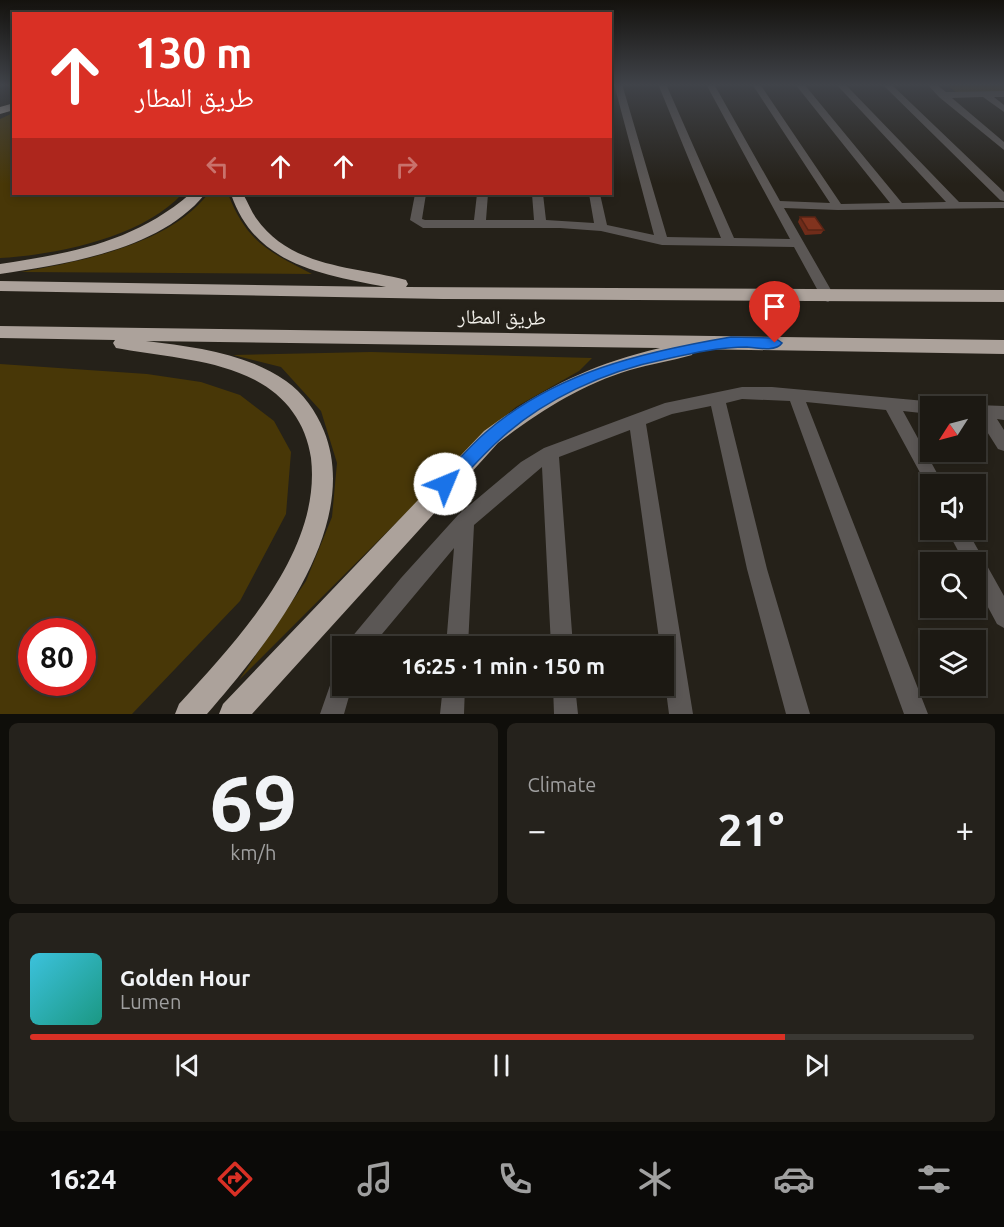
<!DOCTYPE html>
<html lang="en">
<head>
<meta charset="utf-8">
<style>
  body { margin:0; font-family:Ubuntu,"Noto Naskh Arabic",sans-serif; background:#25221c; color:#f1f3f6; height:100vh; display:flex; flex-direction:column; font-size:22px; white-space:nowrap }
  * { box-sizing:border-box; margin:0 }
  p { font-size:20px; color:#a0a0a0 }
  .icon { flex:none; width:33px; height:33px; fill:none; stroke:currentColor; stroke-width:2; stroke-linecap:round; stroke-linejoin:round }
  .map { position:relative; height:714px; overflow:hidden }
  .side { display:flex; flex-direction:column; gap:9px; padding:9px; background:#0f0e0a; flex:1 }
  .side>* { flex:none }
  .guide { position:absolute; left:12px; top:12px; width:600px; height:183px; border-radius:0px; box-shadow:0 3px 9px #0003,0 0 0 2px #3a3833; background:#d93025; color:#fff; overflow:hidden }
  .needle { width:39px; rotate:234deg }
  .controls { position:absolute; left:920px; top:396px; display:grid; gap:12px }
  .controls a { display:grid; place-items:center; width:66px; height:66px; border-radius:0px; background:#1c1913; box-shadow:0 3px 9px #0003,0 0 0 2px #3a3833; font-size:30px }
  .speed { position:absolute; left:18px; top:618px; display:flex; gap:12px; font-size:30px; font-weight:700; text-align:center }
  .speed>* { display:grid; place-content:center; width:78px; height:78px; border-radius:50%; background:#1c1913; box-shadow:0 3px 9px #0003,0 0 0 2px #3a3833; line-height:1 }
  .speed .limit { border:9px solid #d22; background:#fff; color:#111 }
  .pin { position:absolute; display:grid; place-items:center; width:51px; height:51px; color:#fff; margin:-62px -26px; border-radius:50% 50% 50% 0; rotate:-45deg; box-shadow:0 0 6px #0007 }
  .pin .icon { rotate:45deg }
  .me { position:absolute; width:66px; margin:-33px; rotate:45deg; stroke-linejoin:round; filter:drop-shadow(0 0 4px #0008) }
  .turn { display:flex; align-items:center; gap:21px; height:126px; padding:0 24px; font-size:27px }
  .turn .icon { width:78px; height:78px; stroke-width:2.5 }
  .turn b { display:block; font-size:42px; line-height:51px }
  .lanes { display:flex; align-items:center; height:57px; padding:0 24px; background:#0003; justify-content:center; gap:30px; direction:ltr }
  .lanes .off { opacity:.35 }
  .big { font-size:45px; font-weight:700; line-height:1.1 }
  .side .card { flex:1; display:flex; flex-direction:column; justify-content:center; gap:9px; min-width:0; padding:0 21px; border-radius:9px; background:#25221c }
  .side .dial { align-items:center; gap:0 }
  .dial b { font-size:78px; line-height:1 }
  .song { display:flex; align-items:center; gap:18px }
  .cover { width:72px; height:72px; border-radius:9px; background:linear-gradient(135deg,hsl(190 70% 55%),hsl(170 70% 35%)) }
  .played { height:6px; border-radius:3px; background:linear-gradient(90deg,#d93025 80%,#3a3833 80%) }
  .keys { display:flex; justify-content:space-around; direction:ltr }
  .heat { display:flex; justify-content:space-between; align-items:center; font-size:33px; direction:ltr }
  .side .tiles { flex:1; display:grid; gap:9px; grid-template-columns:1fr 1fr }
  .card:last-child { grid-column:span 2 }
  .trip { position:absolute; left:332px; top:636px; width:342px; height:60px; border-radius:0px; background:#1c1913; box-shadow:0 3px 9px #0003,0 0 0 2px #3a3833; font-weight:700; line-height:60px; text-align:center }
  .dock { display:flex; height:96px; justify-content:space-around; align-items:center; background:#0b0a08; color:#a0a0a0 }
  .dock .icon { width:42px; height:42px }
  .dock .current { color:#d93025 }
  .dock b { font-size:27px; color:#f1f3f6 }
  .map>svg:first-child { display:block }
  .green { fill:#483707; fill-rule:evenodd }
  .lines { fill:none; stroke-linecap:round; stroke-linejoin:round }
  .street { fill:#5b5755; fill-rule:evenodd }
  .highway { fill:#aca29b; fill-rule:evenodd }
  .wall { fill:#6f2c1a }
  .building { fill:#81331e; stroke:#5a2415; stroke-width:1.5 }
  .route { fill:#1a73e8; stroke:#114b97; stroke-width:1.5 }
  .labels { text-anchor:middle; stroke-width:6; stroke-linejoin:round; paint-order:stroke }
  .street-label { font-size:20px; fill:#f1efe9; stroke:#252119 }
</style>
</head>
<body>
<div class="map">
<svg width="1004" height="714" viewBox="0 0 1004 714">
  <rect width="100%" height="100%" fill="#252119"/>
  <!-- green -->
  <path class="green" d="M946,84H1004V92L957,93Z
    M13,113L14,194H182C143,237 56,255 0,258V119Z
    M208,194H228C247,242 268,251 312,274L21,272C82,261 168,245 208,194Z
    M371,352L592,358L579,371L516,407L472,444L422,497L239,680L306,581L332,517L337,463L321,411L281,367L233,355Z
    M0,364L147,374L201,382L240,395L274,421L291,452L286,514L240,601L132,714H0ZM32,632H82V682H32Z"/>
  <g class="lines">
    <!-- street -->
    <path class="street" d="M614,84H622L667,237L721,238L658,84H666L734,238L790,239L706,84H714L780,201L830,203L752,84H760L841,204L890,203L795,84H804L902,203L946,202L836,84H845L959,202H1004V208L838,210L784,208L835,297L828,302L823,300L794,247L662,245L601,231L560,228H423L410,220L415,194H426L422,219L425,220H474L477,194H488L486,220H534L532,194H543L546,220L594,223L589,194H600L607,225L654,235Z
      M882,84H891L1004,192V201L1000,200Z
      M927,84H936L946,92L1004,91V97H994L1004,105V112L983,97L952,98L1004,142V150L939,97Z
      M742,387H772L936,402L938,406H930V414L903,411L943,484H930V491L886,410L806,402L928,714H904L790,401L742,399L726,403L767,569L810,714H786L747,569L711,406L672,414L646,424L693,714H669L663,668V646H660L630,430L559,457L573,646H551L542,467L474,525L468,646H446L454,548L372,646H348L351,638L401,578L458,515L521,462L544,448L665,403Z
      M977,405L1004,406V420L997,419L1004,430V451L998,449L979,419L975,418L974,406Z
      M947,530H967L1004,596V628L997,624L975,583V562H964Z
      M342,671V686H352L344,714H320L334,674Z
      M443,686H465L464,714H440Z
      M553,686H575L578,714H554Z"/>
    <!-- highway -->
    <path class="highway" d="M14,103V110L0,114V107Z
      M190,194H205C160,250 66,264 0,274V264C72,253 134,242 190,194Z
      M231,194H243C248,202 251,211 256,218C291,268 353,266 406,280L408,284L406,287L1004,290V302L443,299L0,291V281L386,287C321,274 255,265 231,194Z
      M0,326L1004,340V354L694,349L692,355C672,361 650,364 630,370C580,385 539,412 498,443L252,714H219L223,704L484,431C543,388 589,365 660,348L146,341C194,347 246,353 286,381C303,393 316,411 324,431C363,528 266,646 207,714H175L179,704C237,640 322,552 311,458C306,423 286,396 255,380C214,359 166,357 122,349L116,348L113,343L115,340L0,338Z"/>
  </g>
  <!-- wall -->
  <path class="wall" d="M800,217L824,230L821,234L805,235L798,222Z"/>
  <!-- building -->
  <path class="building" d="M800,217H815L824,230H808Z"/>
  <!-- sky -->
  <linearGradient id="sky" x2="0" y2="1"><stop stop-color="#14120e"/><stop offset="0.46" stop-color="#404349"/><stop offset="1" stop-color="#404349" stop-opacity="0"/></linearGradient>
  <rect width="1004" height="184" fill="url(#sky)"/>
  <!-- route -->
  <path class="route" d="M731,337L775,338L782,343C776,352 757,348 747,347C720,347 693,353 666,359C605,371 541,400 496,443C480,458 466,474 451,489L445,491L440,489L437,484L440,479C455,464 469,447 485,433C555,372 643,352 731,337Z"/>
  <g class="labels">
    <!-- street labels -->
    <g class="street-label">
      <text transform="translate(502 317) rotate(1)" y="7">طريق المطار</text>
    </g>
  </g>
</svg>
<div class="controls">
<a><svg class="needle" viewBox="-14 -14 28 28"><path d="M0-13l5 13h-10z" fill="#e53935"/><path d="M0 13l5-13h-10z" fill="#a0a0a0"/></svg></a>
<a><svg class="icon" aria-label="sound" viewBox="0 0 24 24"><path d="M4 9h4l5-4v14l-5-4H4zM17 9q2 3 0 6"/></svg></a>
<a><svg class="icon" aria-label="search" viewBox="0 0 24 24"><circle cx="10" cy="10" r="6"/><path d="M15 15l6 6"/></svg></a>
<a><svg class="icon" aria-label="layers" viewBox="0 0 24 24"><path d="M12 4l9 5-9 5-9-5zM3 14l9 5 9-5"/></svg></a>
</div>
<div class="speed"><div class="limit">80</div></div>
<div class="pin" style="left:775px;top:343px;background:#d93025"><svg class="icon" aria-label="arrive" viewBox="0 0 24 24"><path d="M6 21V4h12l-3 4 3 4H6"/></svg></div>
<svg class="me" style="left:445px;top:484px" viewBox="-20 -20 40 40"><circle r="19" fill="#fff"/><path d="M0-13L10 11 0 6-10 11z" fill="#1a73e8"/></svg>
<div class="trip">16:25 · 1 min · 150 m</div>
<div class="guide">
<div class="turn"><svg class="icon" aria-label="ahead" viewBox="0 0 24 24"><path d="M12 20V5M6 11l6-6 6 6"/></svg><div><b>130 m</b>طريق المطار</div></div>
<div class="lanes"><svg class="icon off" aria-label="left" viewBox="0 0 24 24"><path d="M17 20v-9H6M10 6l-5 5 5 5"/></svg><svg class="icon" aria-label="ahead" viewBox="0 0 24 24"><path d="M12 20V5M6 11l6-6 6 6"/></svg><svg class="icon" aria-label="ahead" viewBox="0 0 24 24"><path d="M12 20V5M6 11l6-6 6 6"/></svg><svg class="icon off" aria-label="right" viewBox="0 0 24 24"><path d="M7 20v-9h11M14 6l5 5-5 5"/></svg></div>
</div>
</div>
<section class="side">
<div class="tiles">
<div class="card dial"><b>69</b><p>km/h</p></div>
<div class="card"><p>Climate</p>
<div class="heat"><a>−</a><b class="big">21°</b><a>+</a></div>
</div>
<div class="card">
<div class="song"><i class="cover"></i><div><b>Golden Hour</b><p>Lumen</p></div></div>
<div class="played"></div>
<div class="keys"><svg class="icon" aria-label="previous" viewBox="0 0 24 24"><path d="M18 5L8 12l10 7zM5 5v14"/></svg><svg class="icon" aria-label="pause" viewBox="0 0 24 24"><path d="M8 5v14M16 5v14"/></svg><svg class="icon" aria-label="next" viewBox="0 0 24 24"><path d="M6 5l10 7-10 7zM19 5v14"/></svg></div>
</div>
</div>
</section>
<nav class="dock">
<b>16:24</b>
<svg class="icon current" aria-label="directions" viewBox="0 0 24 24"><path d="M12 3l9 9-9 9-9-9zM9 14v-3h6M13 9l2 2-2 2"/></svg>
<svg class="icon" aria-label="music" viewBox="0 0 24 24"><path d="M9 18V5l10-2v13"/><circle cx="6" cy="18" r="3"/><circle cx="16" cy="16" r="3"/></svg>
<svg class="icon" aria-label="phone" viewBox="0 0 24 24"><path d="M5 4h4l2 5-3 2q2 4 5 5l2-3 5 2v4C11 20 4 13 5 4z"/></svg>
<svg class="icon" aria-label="climate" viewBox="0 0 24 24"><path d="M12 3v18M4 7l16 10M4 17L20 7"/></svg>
<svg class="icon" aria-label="car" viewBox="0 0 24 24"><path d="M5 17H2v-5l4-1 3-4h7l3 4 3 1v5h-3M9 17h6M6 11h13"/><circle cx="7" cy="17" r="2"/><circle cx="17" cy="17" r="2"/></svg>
<svg class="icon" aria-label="filters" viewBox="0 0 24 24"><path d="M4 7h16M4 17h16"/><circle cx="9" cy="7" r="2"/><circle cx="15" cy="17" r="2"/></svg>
</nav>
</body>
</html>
